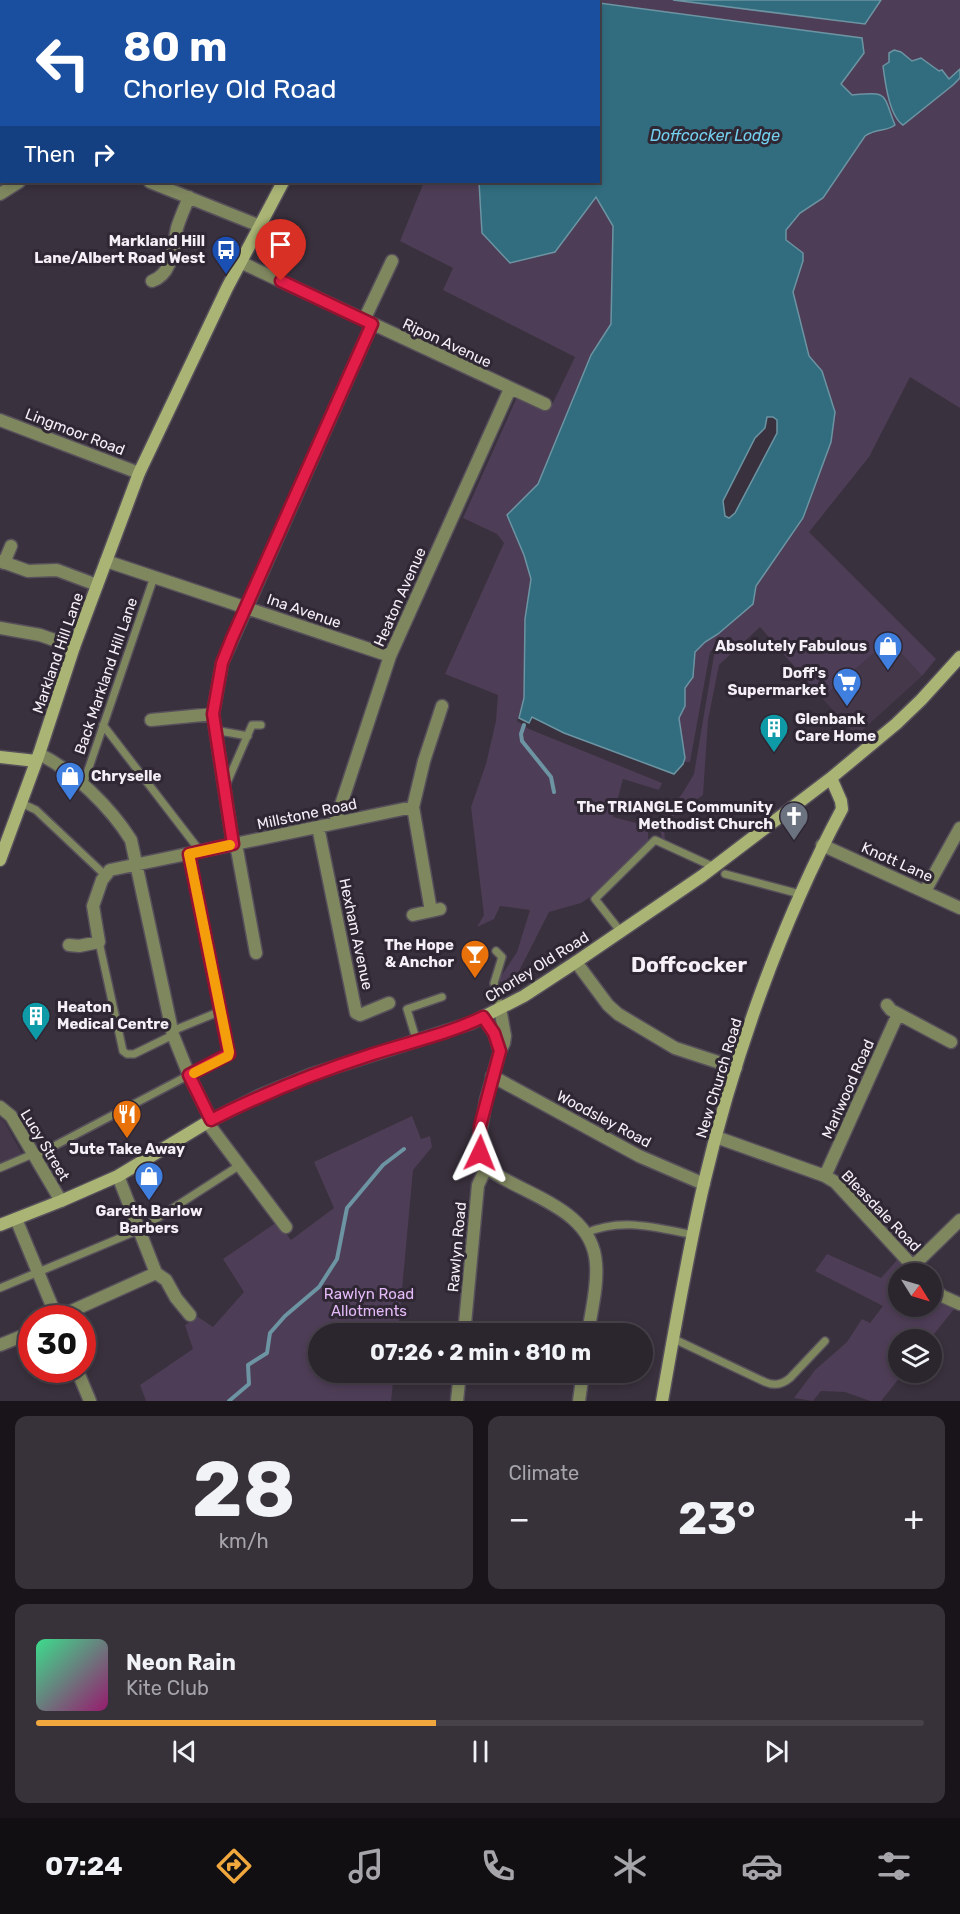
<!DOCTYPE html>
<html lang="en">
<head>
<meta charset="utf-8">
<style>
  body { margin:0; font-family:Rubik,sans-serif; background:#37313a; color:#f1f3f6; height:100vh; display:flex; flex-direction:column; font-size:22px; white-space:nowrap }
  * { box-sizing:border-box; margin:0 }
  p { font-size:20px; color:#a6a5aa }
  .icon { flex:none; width:33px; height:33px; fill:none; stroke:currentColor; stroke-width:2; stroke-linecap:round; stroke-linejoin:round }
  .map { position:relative; height:1401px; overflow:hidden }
  .drawer { display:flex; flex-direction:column; gap:15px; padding:15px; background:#181419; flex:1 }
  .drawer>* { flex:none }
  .top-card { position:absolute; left:0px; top:0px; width:600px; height:183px; box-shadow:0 3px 9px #0003,0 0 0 2px #47424a; background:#1a4fa0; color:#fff; overflow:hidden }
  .needle { width:39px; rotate:127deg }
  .fabs { position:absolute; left:888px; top:1263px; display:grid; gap:12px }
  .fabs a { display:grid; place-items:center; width:54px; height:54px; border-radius:50%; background:#2b252e; box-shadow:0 3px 9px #0003,0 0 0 2px #47424a; font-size:30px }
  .speed { position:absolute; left:18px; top:1305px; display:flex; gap:12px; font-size:30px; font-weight:700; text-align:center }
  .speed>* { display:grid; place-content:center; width:78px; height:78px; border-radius:50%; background:#2b252e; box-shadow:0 3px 9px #0003,0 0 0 2px #47424a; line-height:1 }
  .speed .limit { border:9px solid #d22; background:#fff; color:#111 }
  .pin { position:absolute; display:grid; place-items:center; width:51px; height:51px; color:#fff; margin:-62px -26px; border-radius:50% 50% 50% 0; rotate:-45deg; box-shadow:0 0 6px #0007 }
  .pin .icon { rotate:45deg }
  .me { position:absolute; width:66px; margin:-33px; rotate:2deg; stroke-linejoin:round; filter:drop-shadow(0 0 4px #0008) }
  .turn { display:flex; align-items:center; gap:21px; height:126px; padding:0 24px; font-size:27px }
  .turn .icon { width:78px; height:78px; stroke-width:2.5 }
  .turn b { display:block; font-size:42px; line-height:51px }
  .then { display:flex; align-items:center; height:57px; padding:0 24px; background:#0003; gap:12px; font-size:22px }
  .big { font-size:45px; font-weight:700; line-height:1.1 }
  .drawer .widget { flex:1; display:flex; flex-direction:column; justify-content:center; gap:9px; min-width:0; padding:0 21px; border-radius:12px; background:#37313a }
  .drawer .dial { align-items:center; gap:0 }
  .dial b { font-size:78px; line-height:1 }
  .song { display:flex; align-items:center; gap:18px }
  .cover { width:72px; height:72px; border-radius:9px; background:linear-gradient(135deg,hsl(150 70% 55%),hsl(320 70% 35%)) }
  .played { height:6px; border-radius:3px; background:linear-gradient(90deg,#efa73e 45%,#47424a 45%) }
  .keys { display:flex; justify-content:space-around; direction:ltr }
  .heat { display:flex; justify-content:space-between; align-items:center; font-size:33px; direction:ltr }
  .drawer .tiles { flex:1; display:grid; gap:15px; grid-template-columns:1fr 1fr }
  .widget:last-child { grid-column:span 2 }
  .trip { position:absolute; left:308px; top:1323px; width:345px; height:60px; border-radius:30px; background:#2b252e; box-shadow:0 3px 9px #0003,0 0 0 2px #47424a; font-weight:700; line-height:60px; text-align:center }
  .dock { display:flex; height:96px; justify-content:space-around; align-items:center; background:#110f12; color:#a6a5aa }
  .dock .icon { width:42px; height:42px }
  .dock .active { color:#efa73e }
  .dock b { font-size:27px; color:#f1f3f6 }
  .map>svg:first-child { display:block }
  .built { fill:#45384b }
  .green { fill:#4e3d56 }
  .water { fill:#326d7f; stroke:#6c94a3; stroke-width:1.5; fill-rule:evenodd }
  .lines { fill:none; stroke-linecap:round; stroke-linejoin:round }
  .stream { stroke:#6c94a3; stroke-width:4 }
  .lane-casing { stroke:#57505b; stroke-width:10 }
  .street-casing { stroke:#57505b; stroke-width:15 }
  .secondary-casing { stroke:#57505b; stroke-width:15 }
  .lane { stroke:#7f875f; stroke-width:7 }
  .street { stroke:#7f875f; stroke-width:12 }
  .secondary { stroke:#aab575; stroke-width:12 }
  .route-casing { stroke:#92132f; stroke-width:15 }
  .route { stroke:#e11d48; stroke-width:10 }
  .slow { stroke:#f59e0b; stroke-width:10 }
  .labels { text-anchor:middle; stroke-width:6; stroke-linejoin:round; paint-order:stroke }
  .poi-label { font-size:15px; font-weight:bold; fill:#f5f0f8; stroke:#2f2733; text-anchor:end }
  .street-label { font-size:15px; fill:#f5f0f8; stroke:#2f2733 }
  .park-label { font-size:15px; fill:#e5baf9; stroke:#2f2733 }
  .water-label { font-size:16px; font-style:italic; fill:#73cfed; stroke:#2f2733 }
  .district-label { font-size:21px; font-weight:bold; fill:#f5f0f8; stroke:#2f2733 }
</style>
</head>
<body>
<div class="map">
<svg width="960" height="1401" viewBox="0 0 960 1401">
  <rect width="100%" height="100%" fill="#39313d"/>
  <!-- built -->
  <path class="built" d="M889,640L922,676L856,736L822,698Z
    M0,1118L4,1121L22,1154L0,1163Z"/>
  <!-- green -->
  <path class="green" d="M573,0H673L865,24L881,0H960V408L910,377L869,457L809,532L936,659L922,676L889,640L822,698L760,627L719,665L708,720L703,795C689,806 660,818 665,838L662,841L659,820L682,794L694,774L714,655L726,642L723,640L710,652L690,762H684L679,718L685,706V688L693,677L695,669L693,660L695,652L705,642L718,634L753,604L756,586L804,518L831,442L835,412L822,371L810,357L793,292L803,261L786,240V230L800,213L823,198L865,136L875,130L889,129L878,93L852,95L840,83L863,53L862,38L599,3L598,2Z
    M424,182H479L482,233L555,252L596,196L613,226L611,324L592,354L538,484L507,515L524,555L531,579L525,619L524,698L517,721L529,729L662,783L659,790L623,779L613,817L648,826V841L595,894L581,903L549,912L517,975L521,981L510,986L498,981L517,952L530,910L500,906L494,919L477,927L484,915L471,807L486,764L496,721L498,695L445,674L504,543L497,534L463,518L518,395L550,409L575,357L443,290L453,268L400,241Z
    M412,1116L421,1139L430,1136L432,1147L413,1170L398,1333L318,1334V1372L394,1373L391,1401H146L140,1385L193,1349L185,1325L198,1317L213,1327L244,1292L223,1259L277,1222L291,1240L334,1208L314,1162Z
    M827,1254L881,1278L898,1259L912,1273L898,1274V1306H932V1294L938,1301L955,1308L930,1339L922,1337L920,1339L898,1340L897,1369L901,1376L881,1401H870L845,1392L821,1391L813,1401L794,1398L815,1370L847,1342L862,1319L870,1323L883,1306L815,1271Z"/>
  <!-- water -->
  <path class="water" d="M673,0H881L865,24Z
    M599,3L862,38L864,53L841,84L852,95C889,92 882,92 895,125C886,132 877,128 865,136L823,198L800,213L786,230V240L803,253V261L793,292L809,356L822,371L835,412L831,442L803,518L756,586L753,604L718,634L705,642L695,652L693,677L685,688V706L679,718L685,758L683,764L674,774L564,733L532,717L529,723L519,718L524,698L525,619L531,579L524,555L507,515L538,484L591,355L611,324L613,226L596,197L555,252L510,263L482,233L479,182H598ZM767,417H773L777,420V433L735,513L729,518L725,516L723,501L755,438L765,428Z
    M894,50L901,52L912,61L921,58L939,71L942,70L949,79L960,69V78L953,85L903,125C889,116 885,81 883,66L889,62V53Z"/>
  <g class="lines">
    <!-- stream -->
    <path class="stream" d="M524,725L521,734L522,741L551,777L554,792
      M229,1401L249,1384L248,1365L267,1353L270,1333L285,1316L319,1287L337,1259L347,1208L383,1165L404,1149"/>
    <!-- lane casing -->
    <g class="lane-casing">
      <path id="lane" d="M282,2V0
        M103,725L200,851
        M214,730L248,736
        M83,785L154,577
        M226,785L252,725H261
        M21,803L36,810L105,875
        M725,874L800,894
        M621,932L595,899L655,840L714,867
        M99,942L123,1051L127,1054H134L173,1035
        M496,951L502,957L494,983L500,1008
        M172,1031L221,1011
        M417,1042L407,1009L442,997
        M35,1156L229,1054L189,854
        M0,1168L33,1154
        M586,1233C622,1217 657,1228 694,1235
        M0,1288L139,1230L240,1165
        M674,1339L765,1382C774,1386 783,1384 790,1378L825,1341"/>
    </g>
    <!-- street casing -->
    <g class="street-casing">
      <path id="street" d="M150,182L260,226
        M0,194L19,182
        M240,262L545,404
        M152,281C173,274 173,247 177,228C180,218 185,207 189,197
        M364,320L392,261
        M0,420L139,473
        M0,561L28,571L57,570L97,585
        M106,561L390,656
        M4,563L11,546
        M0,628L40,635L74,647
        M151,720L213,714
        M39,754C73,770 111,808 131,840L173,1035L189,1075L211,1120
        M335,823L390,656L510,389
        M318,827L356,1013L360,1015L389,1003
        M233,844L213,714L222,663L372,324
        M236,844L256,953
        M822,845L960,908
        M925,891L960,828
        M431,911L413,807L424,761L442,706
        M413,915L440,909
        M69,945L79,946L99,942L93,906L102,880L110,870L413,807
        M576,962L608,1005L618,1014L675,1048L736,1068
        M887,1005L891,1010L951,1042
        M500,1008L505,1036L504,1043L500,1051L486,1100L478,1145L483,1160L494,1173C531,1197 593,1211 596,1264C598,1287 591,1311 588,1334
        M483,1017L494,1033L500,1051
        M492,1076L639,1156L704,1184
        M0,1107L11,1116L61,1201
        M207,1122L286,1227
        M716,1137L825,1176L835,1182L920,1274
        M118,1176L156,1273
        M825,1176L898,1014
        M16,1219L57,1318
        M913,1266L960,1220
        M156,1273L166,1280L176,1298L190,1315
        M932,1287L942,1296L960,1304
        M56,1318L156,1273
        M464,1334L478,1185L487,1166
        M0,1345L32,1332
        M77,1370L90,1401
        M457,1401L460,1372
        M579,1401L583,1372"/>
    </g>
    <!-- secondary casing -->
    <g class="secondary-casing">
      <path id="secondary" d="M377,2L378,0
        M0,757L36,761
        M0,860L39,754L74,647L139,473L227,288L283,182
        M0,1225L61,1201L118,1176L211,1120L259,1096L310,1075L471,1023L524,996L576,962L702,876L831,778L896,724L921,700L960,657
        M662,1401C675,1328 687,1255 704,1183C734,1056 781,923 842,809L841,801L831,778"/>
    </g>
    <!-- lane -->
    <use href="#lane" class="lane"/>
    <!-- street -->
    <use href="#street" class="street"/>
    <!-- secondary -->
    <use href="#secondary" class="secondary"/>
  </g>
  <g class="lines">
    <!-- route casing -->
    <g class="route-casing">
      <path id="route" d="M281,281L372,324L232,638L222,663L213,714L233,844L189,854L229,1054L189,1075L211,1120C264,1093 317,1072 373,1054C410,1042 448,1034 483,1017L494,1033L500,1051L480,1126V1153"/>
    </g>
    <!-- route -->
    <use href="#route" class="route"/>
    <!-- slow -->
    <path class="slow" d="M194,1073L228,1056L229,1052L189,854L230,845"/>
  </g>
  <!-- icons -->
  <defs>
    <g id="bus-pin" transform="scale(1.5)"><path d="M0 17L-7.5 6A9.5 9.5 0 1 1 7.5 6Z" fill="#1a4fb4" stroke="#2f2733"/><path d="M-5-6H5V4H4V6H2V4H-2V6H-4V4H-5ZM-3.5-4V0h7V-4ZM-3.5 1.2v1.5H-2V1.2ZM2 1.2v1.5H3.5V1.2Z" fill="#fff"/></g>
    <g id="shop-pin" transform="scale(1.5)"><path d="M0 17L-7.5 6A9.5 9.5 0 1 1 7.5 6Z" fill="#3f7fe0" stroke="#2f2733"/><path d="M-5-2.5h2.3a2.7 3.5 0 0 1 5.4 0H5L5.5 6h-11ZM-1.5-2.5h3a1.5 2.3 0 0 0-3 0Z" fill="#fff"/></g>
    <g id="supermarket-pin" transform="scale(1.5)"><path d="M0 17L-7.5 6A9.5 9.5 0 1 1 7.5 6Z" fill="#3f7fe0" stroke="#2f2733"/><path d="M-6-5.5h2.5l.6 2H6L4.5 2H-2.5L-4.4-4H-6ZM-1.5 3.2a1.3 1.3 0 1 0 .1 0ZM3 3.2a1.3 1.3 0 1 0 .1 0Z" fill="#fff"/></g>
    <g id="building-pin" transform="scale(1.5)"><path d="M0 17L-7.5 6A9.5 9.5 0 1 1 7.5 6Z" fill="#0f9aa8" stroke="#2f2733"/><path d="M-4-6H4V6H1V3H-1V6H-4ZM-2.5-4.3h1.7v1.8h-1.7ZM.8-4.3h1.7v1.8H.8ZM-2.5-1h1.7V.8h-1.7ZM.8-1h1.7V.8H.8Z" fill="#fff"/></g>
    <g id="church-pin" transform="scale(1.5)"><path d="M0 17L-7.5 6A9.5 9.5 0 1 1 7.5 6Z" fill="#6b7280" stroke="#2f2733"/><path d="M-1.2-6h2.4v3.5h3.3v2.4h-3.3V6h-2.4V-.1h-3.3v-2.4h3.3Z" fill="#fff"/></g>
    <g id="bar-pin" transform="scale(1.5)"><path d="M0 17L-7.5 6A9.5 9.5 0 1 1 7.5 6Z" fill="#e8710a" stroke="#2f2733"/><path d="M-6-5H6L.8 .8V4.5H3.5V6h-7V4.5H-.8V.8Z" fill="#fff"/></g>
    <g id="restaurant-pin" transform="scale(1.5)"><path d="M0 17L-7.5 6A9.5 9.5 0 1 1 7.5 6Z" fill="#e8710a" stroke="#2f2733"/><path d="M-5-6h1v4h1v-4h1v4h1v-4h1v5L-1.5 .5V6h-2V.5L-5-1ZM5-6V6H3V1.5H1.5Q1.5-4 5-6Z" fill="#fff"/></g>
  </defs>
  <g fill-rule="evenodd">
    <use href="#bus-pin" x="226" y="250"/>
    <use href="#shop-pin" x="888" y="646"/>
    <use href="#supermarket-pin" x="847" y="682"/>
    <use href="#building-pin" x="774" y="728"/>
    <use href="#shop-pin" x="70" y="776"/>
    <use href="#church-pin" x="794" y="816"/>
    <use href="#bar-pin" x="475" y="954"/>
    <use href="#building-pin" x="36" y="1016"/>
    <use href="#restaurant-pin" x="127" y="1114"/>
    <use href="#shop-pin" x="149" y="1176"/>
  </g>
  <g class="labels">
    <!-- poi labels -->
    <g class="poi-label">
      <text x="205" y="246">Markland Hill<tspan x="205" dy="17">Lane/Albert Road West</tspan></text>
      <text x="867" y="651">Absolutely Fabulous</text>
      <text x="826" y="678">Doff's<tspan x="826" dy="17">Supermarket</tspan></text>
      <text x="795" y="724" text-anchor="start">Glenbank<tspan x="795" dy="17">Care Home</tspan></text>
      <text x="91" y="781" text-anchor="start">Chryselle</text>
      <text x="773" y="812">The TRIANGLE Community<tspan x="773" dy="17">Methodist Church</tspan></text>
      <text x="454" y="950">The Hope<tspan x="454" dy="17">&amp; Anchor</tspan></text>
      <text x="57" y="1012" text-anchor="start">Heaton<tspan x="57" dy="17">Medical Centre</tspan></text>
      <text x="127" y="1154" text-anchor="middle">Jute Take Away</text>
      <text x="149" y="1216" text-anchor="middle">Gareth Barlow<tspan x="149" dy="17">Barbers</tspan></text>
    </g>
    <!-- street labels -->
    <g class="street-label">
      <text transform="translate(447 343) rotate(25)" y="5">Ripon Avenue</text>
      <text transform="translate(75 432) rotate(21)" y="5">Lingmoor Road</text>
      <text transform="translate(400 597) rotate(-66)" y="5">Heaton Avenue</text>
      <text transform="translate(304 611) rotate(19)" y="5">Ina Avenue</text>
      <text transform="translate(58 653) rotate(-71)" y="5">Markland Hill Lane</text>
      <text transform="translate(106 676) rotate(-71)" y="5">Back Markland Hill Lane</text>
      <text transform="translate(307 814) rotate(-12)" y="5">Millstone Road</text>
      <text transform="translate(897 862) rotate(24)" y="5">Knott Lane</text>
      <text transform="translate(356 934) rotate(78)" y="5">Hexham Avenue</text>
      <text transform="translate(537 967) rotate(-32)" y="5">Chorley Old Road</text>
      <text transform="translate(719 1078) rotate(-73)" y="5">New Church Road</text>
      <text transform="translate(848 1089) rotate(-66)" y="5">Marlwood Road</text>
      <text transform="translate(604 1119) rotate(28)" y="5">Woodsley Road</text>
      <text transform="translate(45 1145) rotate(59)" y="5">Lucy Street</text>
      <text transform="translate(881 1211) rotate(46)" y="5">Bleasdale Road</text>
      <text transform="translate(457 1247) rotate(-85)" y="5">Rawlyn Road</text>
    </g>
    <!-- park labels -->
    <g class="park-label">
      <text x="369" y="1299">Rawlyn Road<tspan x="369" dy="17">Allotments</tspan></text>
    </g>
    <!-- water labels -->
    <g class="water-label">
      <text x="715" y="141">Doffcocker Lodge</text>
    </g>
    <!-- district labels -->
    <g class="district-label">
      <text x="689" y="972">Doffcocker</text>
    </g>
  </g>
</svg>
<div class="fabs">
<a><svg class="needle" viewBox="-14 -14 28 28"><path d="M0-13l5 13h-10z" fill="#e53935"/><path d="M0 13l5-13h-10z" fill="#a6a5aa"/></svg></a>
<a><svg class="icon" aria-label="layers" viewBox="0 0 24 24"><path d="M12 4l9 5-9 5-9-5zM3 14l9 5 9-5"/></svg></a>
</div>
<div class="speed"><div class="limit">30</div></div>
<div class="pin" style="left:281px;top:281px;background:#d93025"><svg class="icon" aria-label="arrive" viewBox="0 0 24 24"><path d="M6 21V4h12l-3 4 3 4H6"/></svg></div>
<svg class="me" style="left:480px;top:1153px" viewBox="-20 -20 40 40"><path d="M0-17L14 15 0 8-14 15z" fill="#e11d48" stroke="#fff" stroke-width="4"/></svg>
<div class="trip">07:26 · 2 min · 810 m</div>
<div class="top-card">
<div class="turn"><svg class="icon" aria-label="left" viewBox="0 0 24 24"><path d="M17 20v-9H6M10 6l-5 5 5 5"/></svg><div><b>80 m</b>Chorley Old Road</div></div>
<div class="then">Then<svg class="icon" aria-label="right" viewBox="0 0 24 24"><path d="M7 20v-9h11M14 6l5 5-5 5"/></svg></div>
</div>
</div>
<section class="drawer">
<div class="tiles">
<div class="widget dial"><b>28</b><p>km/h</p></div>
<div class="widget"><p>Climate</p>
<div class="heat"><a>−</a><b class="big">23°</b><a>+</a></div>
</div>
<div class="widget">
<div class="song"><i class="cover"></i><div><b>Neon Rain</b><p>Kite Club</p></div></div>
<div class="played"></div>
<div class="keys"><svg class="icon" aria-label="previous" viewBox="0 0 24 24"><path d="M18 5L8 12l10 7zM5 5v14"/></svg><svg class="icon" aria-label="pause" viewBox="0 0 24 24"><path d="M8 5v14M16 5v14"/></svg><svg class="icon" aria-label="next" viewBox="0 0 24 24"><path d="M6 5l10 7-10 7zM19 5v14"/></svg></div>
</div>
</div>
</section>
<nav class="dock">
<b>07:24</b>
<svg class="icon active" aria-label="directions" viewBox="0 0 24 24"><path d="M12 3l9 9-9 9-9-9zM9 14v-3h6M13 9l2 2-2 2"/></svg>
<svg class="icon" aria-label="music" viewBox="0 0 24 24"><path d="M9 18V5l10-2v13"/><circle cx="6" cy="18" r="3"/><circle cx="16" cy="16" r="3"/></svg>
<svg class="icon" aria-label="phone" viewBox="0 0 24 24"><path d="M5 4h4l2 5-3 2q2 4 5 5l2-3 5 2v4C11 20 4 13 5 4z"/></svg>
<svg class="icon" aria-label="climate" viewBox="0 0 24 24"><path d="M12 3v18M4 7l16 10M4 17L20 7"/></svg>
<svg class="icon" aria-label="car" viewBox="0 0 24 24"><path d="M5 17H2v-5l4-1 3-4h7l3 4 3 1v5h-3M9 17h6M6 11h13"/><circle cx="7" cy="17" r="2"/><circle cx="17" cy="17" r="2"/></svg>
<svg class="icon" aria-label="filters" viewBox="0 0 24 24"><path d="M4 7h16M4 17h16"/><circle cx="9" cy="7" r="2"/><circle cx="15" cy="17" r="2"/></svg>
</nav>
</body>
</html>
